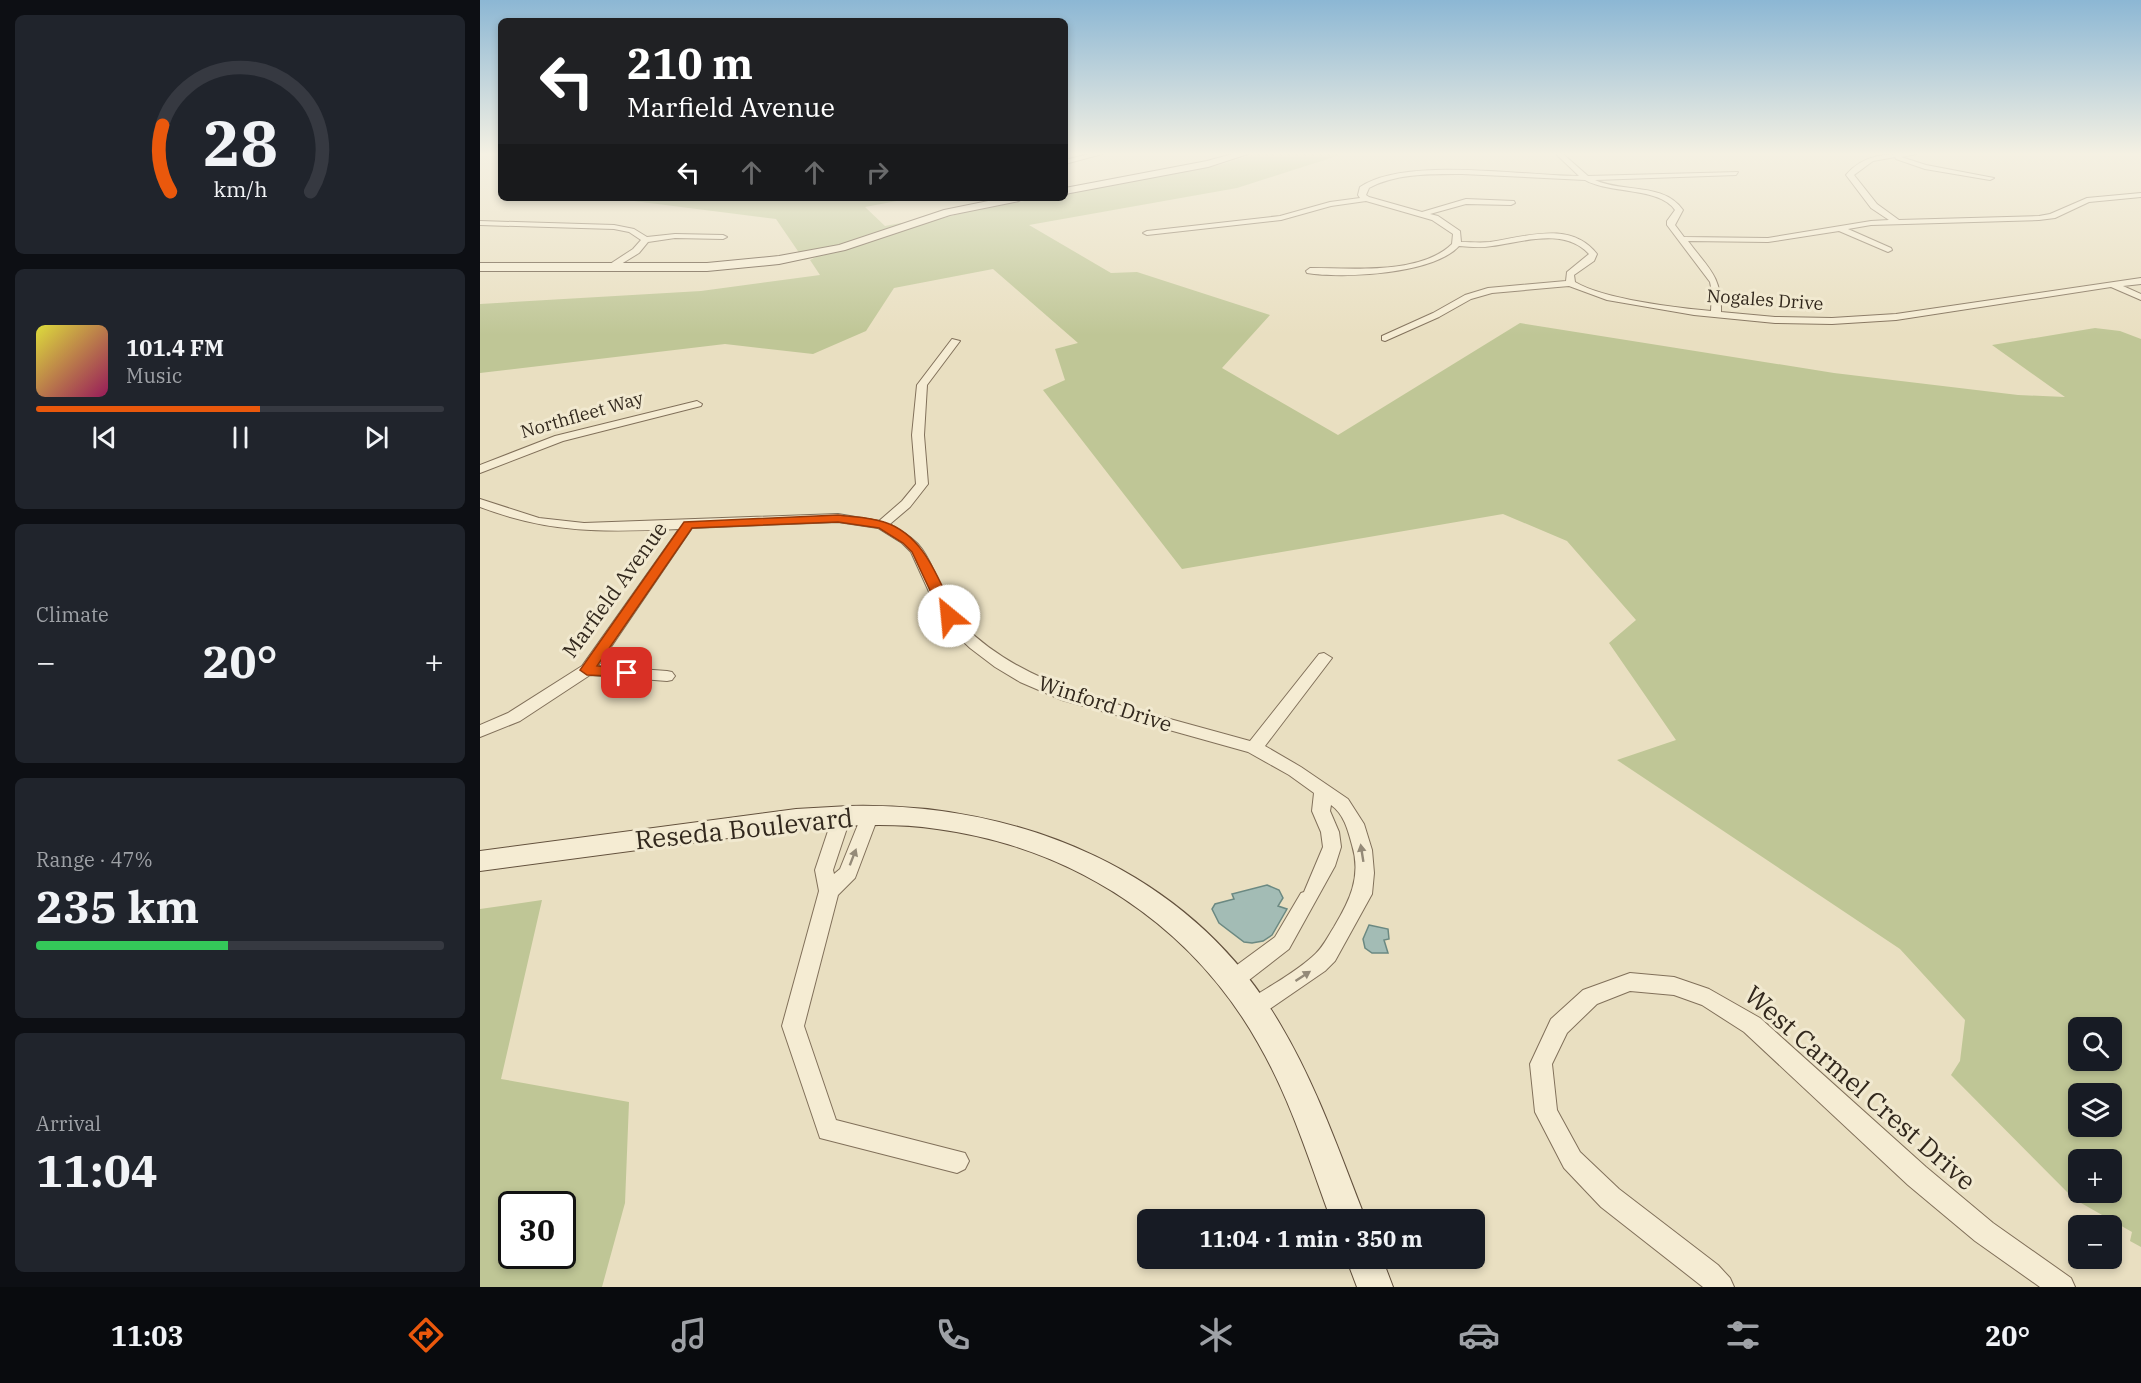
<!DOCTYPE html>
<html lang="en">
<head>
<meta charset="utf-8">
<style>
  body { margin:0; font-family:"IBM Plex Serif",serif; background:#20242c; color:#f1f3f6; height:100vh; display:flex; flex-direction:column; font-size:22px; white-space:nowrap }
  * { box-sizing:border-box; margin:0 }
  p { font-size:20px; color:#9ea1a6 }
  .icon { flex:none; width:33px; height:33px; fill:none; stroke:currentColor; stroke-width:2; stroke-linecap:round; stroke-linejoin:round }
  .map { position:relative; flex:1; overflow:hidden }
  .drawer { display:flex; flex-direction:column; gap:15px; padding:15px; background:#0d0f14; width:480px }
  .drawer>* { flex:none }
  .banner { position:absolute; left:18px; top:18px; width:570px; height:183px; border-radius:9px; box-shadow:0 3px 9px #0003; background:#202124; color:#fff; overflow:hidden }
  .controls { position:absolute; left:1588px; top:1017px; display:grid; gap:12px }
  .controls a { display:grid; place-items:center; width:54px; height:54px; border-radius:9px; background:#171b24; box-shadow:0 3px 9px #0003; font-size:30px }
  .speed { position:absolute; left:18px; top:1191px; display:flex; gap:12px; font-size:30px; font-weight:700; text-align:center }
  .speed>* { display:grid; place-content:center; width:78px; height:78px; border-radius:50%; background:#171b24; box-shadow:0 3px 9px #0003; line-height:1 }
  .speed .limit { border:3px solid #111; border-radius:9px; background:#fff; color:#111 }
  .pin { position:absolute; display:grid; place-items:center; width:51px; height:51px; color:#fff; margin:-26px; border-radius:12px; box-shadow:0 3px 9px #0006 }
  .me { position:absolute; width:66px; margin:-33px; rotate:332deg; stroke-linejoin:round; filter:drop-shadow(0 0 4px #0008) }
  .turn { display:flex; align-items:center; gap:21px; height:126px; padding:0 30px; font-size:27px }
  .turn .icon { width:78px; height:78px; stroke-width:2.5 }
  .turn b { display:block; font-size:42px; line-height:51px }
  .lanes { display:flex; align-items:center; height:57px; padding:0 30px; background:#0003; justify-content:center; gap:30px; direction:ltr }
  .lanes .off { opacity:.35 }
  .big { font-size:45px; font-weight:700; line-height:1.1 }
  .drawer .widget { flex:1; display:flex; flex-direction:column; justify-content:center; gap:9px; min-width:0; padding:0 21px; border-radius:9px; background:#20242c }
  .drawer .dial { align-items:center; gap:0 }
  .dial svg { height:156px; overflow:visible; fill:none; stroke:#363941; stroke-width:7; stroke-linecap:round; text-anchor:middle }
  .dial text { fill:#f1f3f6; stroke:none }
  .song { display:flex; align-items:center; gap:18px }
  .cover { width:72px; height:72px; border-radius:9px; background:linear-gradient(135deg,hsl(60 70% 55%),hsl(330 70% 35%)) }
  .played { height:6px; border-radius:3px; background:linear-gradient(90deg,#ea580c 55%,#363941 55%) }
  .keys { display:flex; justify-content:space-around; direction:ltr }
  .heat { display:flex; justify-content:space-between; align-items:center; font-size:33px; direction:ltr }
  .charge { height:9px; border-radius:4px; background:linear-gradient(90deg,#34c759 47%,#363941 0) }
  .trip { position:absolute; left:657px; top:1209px; width:348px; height:60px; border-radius:9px; background:#171b24; box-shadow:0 3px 9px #0003; font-weight:700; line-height:60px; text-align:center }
  .tabs { display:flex; height:96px; justify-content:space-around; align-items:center; background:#090b0e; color:#9ea1a6 }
  .tabs .icon { width:42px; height:42px }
  .tabs .current { color:#ea580c }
  .tabs b { font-size:27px; color:#f1f3f6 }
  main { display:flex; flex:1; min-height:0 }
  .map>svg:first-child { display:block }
  .green { fill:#bfc696; fill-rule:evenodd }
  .water { fill:#a3bcb5; stroke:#6b8982; stroke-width:1.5 }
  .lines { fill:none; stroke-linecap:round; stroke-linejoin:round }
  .minor-casing { stroke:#81705a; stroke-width:2 }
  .secondary-casing { stroke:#63513d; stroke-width:2 }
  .minor { fill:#f5ecd3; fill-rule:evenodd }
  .secondary { fill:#f5ecd3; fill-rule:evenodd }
  .oneway { fill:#948a78 }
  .route { fill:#ea580c; stroke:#983908; stroke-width:1.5 }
  .labels { text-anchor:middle; stroke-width:6; stroke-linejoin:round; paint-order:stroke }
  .far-street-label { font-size:18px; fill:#32281d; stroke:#f1e9d0 }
  .street-label { font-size:21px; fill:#32281d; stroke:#f1e9d0 }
  .near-street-label { font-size:26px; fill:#32281d; stroke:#f1e9d0 }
</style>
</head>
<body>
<main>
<section class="drawer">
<div class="widget dial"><svg viewBox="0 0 100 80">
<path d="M14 69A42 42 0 1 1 86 69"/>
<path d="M14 69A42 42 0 0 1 10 35" stroke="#ea580c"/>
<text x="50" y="56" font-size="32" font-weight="700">28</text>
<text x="50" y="72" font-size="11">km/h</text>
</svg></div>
<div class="widget">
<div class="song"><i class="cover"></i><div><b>101.4 FM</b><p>Music</p></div></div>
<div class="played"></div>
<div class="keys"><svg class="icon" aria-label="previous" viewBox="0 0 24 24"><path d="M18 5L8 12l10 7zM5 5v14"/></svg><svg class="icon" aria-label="pause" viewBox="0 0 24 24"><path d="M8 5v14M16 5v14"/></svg><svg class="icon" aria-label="next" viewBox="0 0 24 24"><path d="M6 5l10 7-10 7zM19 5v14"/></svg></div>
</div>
<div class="widget"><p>Climate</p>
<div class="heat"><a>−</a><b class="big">20°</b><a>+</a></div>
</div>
<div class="widget"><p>Range · 47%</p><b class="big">235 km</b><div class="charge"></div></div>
<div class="widget"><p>Arrival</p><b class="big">11:04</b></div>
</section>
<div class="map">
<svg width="1661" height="1287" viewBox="0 0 1661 1287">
  <rect width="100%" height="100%" fill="#e9dfc1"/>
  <!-- green -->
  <path class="green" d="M774,154H863L757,188L549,225L631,273L657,272L790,315L742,368L858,435L1040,323L1354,373L1538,395L1585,397L1512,345L1615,328L1640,331L1661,339V1247L1650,1241L1652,1232L1594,1199L1471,1075L1480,1061L1485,1020L1420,949L1137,760L1196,740L1129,643L1156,620L1087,541L1023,514L702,569L563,390L585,380L575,349L598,343L513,269L414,288L386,331L333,354L245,344L0,373V304L221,291L340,275L330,260L336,257L324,260L296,219L130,198H433L385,207L405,226L421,223L434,226L493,210L561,198H585V194L739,165ZM1599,1028H1632V1060H1599ZM1599,1094H1632V1126H1599ZM1599,1160H1632V1192H1599Z
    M62,900L21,1079L149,1102L145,1203L122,1287H0V909ZM32,1204H82V1256H32Z"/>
  <!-- water -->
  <path class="water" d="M787,885L799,890L803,898L798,906L807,909L792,935L783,941L772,943L764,942L739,923L732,909L735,904L754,899L752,894Z
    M889,925L908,929L909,939L904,940L908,953H892L885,948L883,939Z"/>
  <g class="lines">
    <!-- minor casing -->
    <g class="minor-casing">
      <path id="minor" d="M609,154H622L585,164V160Z
        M1076,154H1083L1108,176L1258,172L1256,175L1115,180C1142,193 1184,182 1203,210L1195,225L1204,237L1288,238L1391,221L1409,220L1391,208L1366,175C1385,152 1411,154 1437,154L1421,157L1446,165L1514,178L1510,180L1445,169L1416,159L1415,157L1393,161L1374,175L1397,204L1419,220L1559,216L1570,214L1607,198L1661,193V197L1609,202L1575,218L1559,220L1391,225L1368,229L1411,248L1412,250L1408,252L1359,231L1288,242L1208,241C1228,268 1242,276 1241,312L1295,317L1352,318L1416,314L1661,278V284L1643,286L1661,294V300L1631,287L1416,320L1352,324L1295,323L1214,315L1127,300L1089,286L1012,293L991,299L959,317L905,341L902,340V336L953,313L985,295L1008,288L1086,281L1087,272L1109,254C1084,227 1043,242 1012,246C1001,248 990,247 979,246C954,274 863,279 827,273L826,271L830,268C872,268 940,275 972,244L973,234L952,220L886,201L851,206L801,220L667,235L663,233L667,231L800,216L850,202L880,198L878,195L880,187C925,156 1044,176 1099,176ZM982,174L1105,180C1129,194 1180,187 1195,210L1187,221V225L1230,282L1232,292L1231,311C1197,308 1123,299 1095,282L1094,275L1114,261L1117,254C1090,220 1046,237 1010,242C1000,243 990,242 981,242L980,231L958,216L950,214L986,204L1031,205L1035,203L1034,201L986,199L942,212L889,197L886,195L889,188C916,173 953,174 982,174Z
        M0,221L134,225L154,229L167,237L195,234L243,235L247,237L243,239L195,238L168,242L159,253L133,269L129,266L130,264L153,249L161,240L149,232L134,229L0,225Z
        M472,339L480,341L447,385L444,435L448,484L430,507L410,524C422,532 434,538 442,549C459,572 462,605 483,625C532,674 596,693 661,711C697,721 734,731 770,741L839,654L844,653L852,658L785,746L821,767L868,799L884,824L892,850L894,873L892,894L855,961L845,971L781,1015L774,1018L767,1015L763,1008L767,1001C788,987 813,974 832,957C842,949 847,938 854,927C869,902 882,877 872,845C868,830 864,814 851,805L850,811L859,832L861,847L855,866L809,949L760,987L753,989L746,987L743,980L746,973L795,937L821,893L824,892L843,847L841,832L832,811L834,793L809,775L768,752L582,700L540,682L515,667L490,648L470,629L455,605L431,552L422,543L398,528L358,522L212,528L118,666L187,671L192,672L195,676L192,680L187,681L110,675L40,721L0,737V725L28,713L102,666L199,529C125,532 71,534 0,507V499L59,518L104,523L358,514L399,521L422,501L436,484L432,435L437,385Z
        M217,401L222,404L221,406L83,441L0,473V465L75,436Z
        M362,809L368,811L371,816L353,870L354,874L360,869L383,812L389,810L395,812L398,817L375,878L358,895L324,1026L356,1120L485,1153L489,1161L485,1169L477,1173L340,1138L302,1026L339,891L335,870L353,816L356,811Z
        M1150,973L1194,977L1229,989L1280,1018L1446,1167L1513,1223L1591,1278L1595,1287H1560L1495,1241L1428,1185L1264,1032L1222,1005L1194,995L1150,991L1117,1004L1087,1033L1072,1064L1077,1110L1100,1152L1139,1189L1238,1265L1250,1278L1254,1287H1223L1121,1207L1084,1168L1055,1112L1050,1064L1071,1019L1103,990Z"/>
    </g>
    <!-- secondary casing -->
    <g class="secondary-casing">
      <path id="secondary" d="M752,154H768L728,167L585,194V188L727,161Z
        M523,198H544L539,201L470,215L365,250L299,264L227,271H0V263H227L299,256L359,245L464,210Z
        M369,806C541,802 710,871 800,1024C837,1086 860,1154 886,1220H851C829,1160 810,1098 778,1043C711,924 592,847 457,829C410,822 363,826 316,829L0,871V851L316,809Z
        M866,1258H902L913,1287H877Z"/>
    </g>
    <!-- minor -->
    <use href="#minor" class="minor"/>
    <!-- secondary -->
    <use href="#secondary" class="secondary"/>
  </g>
  <!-- one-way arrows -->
  <defs><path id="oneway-solid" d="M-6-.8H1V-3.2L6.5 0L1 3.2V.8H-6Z" transform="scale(1.5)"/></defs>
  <g class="oneway">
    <use href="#oneway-solid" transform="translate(882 853) rotate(-99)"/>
    <use href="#oneway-solid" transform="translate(373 857) rotate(-69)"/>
    <use href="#oneway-solid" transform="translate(823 976) rotate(-33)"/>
  </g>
  <!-- sky -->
  <linearGradient id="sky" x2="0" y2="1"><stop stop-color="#8cb7d4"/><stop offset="0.46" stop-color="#f5f1e3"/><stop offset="1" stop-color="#f5f1e3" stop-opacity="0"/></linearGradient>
  <rect width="1661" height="335" fill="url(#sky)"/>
  <!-- route -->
  <path class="route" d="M358,515C373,517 390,517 404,522C445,535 459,581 476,616L474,619L469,620L462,616L432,552L423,543L399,528L358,522L212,528L117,666L152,670L154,673L152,677L107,675L100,670L204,522Z"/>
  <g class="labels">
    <!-- far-street labels -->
    <g class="far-street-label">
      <text transform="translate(1285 300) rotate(4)" y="6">Nogales Drive</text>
      <text transform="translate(102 415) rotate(-16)" y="6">Northfleet Way</text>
    </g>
    <!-- street labels -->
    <g class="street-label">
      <text transform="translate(135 590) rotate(-54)" y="7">Marfield Avenue</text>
      <text transform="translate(625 704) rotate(18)" y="7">Winford Drive</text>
    </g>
    <!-- near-street labels -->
    <g class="near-street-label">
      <text transform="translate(264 829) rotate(-6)" y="9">Reseda Boulevard</text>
      <text transform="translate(1380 1088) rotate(41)" y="9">West Carmel Crest Drive</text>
    </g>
  </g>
</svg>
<div class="controls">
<a><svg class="icon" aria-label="search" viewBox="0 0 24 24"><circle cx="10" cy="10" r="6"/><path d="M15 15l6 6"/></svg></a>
<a><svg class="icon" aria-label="layers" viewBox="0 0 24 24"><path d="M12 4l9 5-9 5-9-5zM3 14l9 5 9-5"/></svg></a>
<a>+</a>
<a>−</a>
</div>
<div class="speed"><div class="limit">30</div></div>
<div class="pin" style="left:147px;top:673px;background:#d93025"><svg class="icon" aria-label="arrive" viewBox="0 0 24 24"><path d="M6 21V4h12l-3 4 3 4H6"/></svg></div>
<svg class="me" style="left:469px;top:616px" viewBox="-20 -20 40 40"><circle r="19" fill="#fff"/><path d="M0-13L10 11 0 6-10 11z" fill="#ea580c"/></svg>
<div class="trip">11:04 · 1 min · 350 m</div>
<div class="banner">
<div class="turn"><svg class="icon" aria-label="left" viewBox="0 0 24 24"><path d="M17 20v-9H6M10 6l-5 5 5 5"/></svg><div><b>210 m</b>Marfield Avenue</div></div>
<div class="lanes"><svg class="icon" aria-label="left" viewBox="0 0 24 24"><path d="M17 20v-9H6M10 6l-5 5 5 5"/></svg><svg class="icon off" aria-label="ahead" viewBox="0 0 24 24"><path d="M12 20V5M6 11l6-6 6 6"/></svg><svg class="icon off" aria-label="ahead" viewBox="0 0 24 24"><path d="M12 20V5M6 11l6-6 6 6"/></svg><svg class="icon off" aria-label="right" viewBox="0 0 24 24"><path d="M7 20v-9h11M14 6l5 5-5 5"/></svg></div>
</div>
</div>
</main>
<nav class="tabs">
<b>11:03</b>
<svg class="icon current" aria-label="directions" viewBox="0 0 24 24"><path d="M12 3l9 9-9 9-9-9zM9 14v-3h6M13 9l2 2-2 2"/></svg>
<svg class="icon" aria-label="music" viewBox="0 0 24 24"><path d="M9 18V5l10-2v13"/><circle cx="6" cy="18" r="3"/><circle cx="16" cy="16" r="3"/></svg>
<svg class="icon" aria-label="phone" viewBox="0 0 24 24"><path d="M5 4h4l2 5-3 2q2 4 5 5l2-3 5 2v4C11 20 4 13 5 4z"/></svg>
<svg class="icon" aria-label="climate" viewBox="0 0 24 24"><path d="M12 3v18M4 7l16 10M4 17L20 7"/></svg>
<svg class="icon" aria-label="car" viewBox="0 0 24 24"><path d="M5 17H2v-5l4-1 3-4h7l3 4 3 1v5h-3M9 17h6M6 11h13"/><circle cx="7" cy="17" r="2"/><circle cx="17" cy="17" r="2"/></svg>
<svg class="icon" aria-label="filters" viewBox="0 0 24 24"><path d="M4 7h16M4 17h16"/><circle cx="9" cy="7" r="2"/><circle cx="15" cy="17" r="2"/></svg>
<b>20°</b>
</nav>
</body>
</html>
